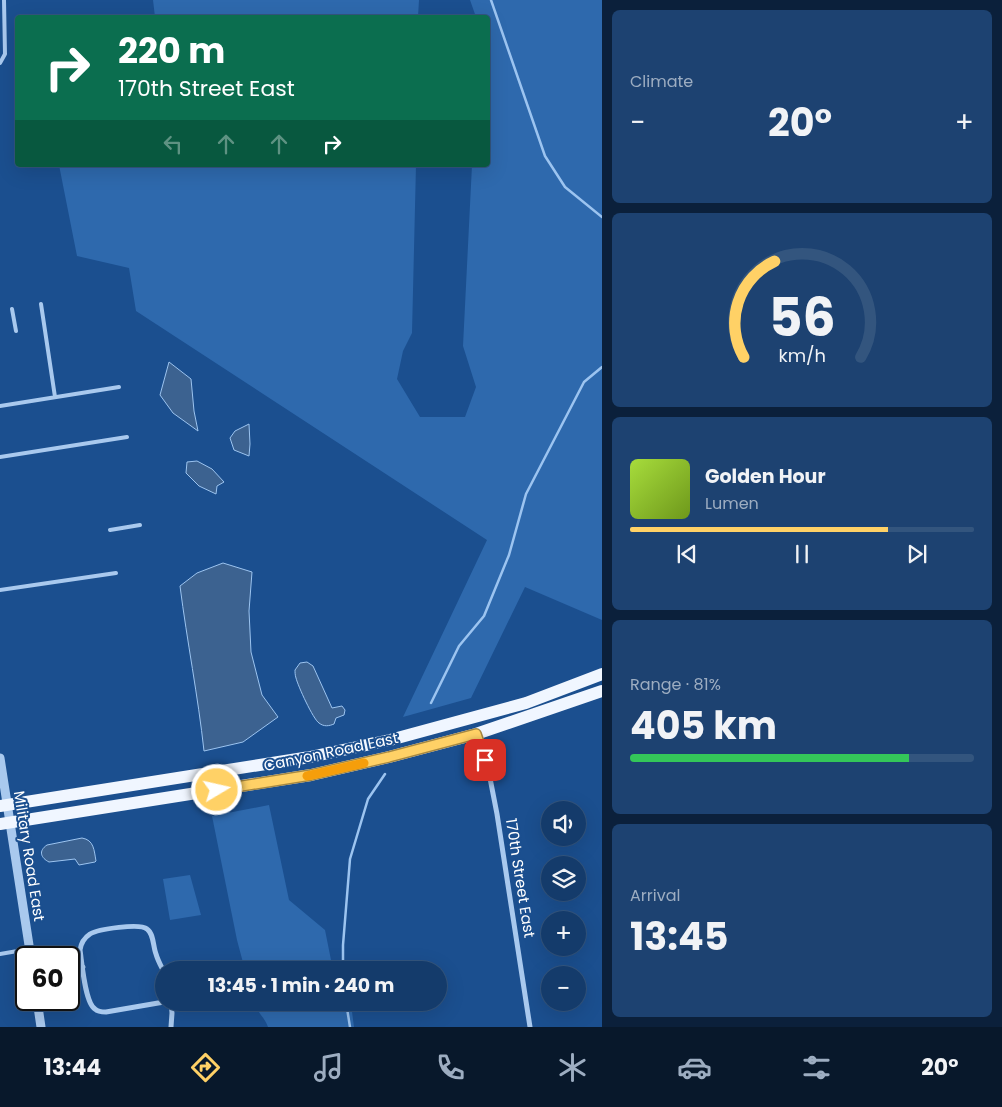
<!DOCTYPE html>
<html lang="en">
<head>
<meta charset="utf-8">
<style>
  body { margin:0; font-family:Poppins,sans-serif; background:#1d4271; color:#f1f3f6; height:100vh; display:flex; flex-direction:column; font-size:19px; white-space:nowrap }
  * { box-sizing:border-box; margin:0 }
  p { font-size:16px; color:#9dadc1 }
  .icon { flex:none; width:28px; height:28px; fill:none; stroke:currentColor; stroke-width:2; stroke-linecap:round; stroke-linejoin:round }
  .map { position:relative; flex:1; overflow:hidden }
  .panel { display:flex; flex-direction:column; gap:10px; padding:10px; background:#0b203b; width:400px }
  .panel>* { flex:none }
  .banner { position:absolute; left:15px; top:15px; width:475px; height:152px; border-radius:5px; box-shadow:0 5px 20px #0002,0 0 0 1px #33557e; background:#0b6e4f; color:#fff; overflow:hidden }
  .controls { position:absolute; left:541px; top:801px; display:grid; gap:10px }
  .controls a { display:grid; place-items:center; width:45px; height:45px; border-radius:50%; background:#143b6b; box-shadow:0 5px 20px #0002,0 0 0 1px #33557e; font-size:25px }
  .speed { position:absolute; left:15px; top:946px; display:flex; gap:10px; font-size:25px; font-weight:700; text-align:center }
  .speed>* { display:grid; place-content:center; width:65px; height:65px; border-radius:50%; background:#143b6b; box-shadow:0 5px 20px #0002,0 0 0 1px #33557e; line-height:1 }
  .speed .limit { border:2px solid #111; border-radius:8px; background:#fff; color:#111 }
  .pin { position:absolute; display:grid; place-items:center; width:42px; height:42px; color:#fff; margin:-21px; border-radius:10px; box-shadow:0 2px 8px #0006 }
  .me { position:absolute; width:55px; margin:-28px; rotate:81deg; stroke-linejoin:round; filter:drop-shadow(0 0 4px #0008) }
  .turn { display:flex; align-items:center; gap:18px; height:105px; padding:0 20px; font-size:22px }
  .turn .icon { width:65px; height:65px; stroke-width:2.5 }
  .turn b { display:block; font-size:35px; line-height:42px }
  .lanes { display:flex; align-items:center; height:48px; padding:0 20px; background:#0003; justify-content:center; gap:25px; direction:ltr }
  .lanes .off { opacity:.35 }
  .big { font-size:38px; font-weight:700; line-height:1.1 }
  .panel .widget { flex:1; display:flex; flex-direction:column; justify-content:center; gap:8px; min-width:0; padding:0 18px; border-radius:8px; background:#1d4271 }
  .panel .dial { align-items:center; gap:0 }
  .dial svg { height:130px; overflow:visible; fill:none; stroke:#33557e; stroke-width:7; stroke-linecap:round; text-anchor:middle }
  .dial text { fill:#f1f3f6; stroke:none }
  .song { display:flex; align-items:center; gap:15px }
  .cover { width:60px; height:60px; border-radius:8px; background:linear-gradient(135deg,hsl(80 70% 55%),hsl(80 70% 35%)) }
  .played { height:5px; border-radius:2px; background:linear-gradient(90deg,#ffd166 75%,#33557e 75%) }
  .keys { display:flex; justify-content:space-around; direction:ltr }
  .heat { display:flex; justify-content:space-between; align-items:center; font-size:28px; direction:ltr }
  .charge { height:8px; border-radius:4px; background:linear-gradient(90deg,#34c759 81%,#33557e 0) }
  .trip { position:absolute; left:155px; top:961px; width:292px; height:50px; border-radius:25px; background:#143b6b; box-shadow:0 5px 20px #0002,0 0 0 1px #33557e; font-weight:700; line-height:50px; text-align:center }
  .tab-bar { display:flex; height:80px; justify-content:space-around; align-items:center; background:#08182b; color:#9dadc1 }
  .tab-bar .icon { width:35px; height:35px }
  .tab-bar .selected { color:#ffd166 }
  .tab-bar b { font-size:22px; color:#f1f3f6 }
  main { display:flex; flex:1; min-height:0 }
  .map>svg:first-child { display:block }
  .green { fill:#2e69ad }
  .water { fill:#3c6290; stroke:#9cc4f0 }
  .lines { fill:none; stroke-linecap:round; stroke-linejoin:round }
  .stream { stroke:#9cc4f0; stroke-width:2.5 }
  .service { stroke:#a9c9ee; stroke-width:4 }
  .minor { stroke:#a9c9ee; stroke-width:5 }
  .tertiary { stroke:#a9c9ee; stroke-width:9 }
  .primary { stroke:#f0f6ff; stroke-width:12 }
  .route-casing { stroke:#a68842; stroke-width:12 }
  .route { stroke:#ffd166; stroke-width:9 }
  .slow { stroke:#f59e0b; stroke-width:9 }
  .labels { text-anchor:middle; stroke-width:4; stroke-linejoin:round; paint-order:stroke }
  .street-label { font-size:15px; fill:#fff; stroke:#1b4f8f }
</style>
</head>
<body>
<main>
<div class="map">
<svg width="602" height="1027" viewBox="0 0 602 1027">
  <rect width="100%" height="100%" fill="#1b4f8f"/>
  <!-- green -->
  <path class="green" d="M153,0H419L418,17H155Z
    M470,0H602V620L525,587L471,698L403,717L487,540L136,311L129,268L77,256L59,165H416L412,333L403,351L397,379L420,417H465L476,387L463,346L472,165H488V18L476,17Z
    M269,805L289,900L325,930L333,970H245L237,940L212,816Z
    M190,875L201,915L170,920L163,879Z
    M254,1003H350L351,1004L354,1027H268C265,1018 257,1012 254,1003Z"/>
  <!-- water -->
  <path class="water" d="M169,362L191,379L194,411L198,431L173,413L160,395Z
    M249,424L250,444L249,456L234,450L230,438L235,431Z
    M197,461L212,469L224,482L217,486L216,494L199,486L186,473L187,462Z
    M223,563L252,572L249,611L251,652L262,695L278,717L243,742L204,751C198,696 187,641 180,586L197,573Z
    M307,662L313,666L332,708L342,706L345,710L344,715L336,718L334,724C329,726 324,727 319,723C313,719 298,686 296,678C295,675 295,672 295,670L300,663Z
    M82,838C94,840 94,850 96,861L95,862L79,865L75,859L49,862C41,858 38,851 47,845Z"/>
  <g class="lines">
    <!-- stream -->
    <path class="stream" d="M491,0L545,156L565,187L602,217
      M431,703L459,646L484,616L509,555L526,494L584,382L602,367
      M343,970V945L350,859L368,799L385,774
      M346,1002L350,1027"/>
    <!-- service -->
    <path class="service" d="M0,63L5,54L4,0
      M41,304L55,397
      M12,309L16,331
      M0,406L119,387
      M0,457L127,437
      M110,530L140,525
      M0,590L116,573
      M0,954L29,949"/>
    <!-- minor -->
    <path class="minor" d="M477,734L489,773L497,814L530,1027
      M69,969L83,967
      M164,972C161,966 158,961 156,954C153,947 154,934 147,929C140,923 98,929 90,934C84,938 81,943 80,950C82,963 85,1003 95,1009C98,1012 102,1012 106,1012L164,1002
      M171,1027L172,1013L171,1002"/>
    <!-- tertiary -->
    <path class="tertiary" d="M0,758L31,958
      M37,1000L41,1027"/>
    <!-- primary -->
    <path class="primary" d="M0,806L310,757L390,740L526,703L602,674
      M0,824L311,775L389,757L476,734L602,691"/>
  </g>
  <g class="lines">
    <!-- route casing -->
    <g class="route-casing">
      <path id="route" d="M217,790L311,775L389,757L476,734L485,760"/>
    </g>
    <!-- route -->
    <use href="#route" class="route"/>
    <!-- slow -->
    <path class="slow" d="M307,776L364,763"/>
  </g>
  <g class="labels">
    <!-- street labels -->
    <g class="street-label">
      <text transform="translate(331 752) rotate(-12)" y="5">Canyon Road East</text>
      <text transform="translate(29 856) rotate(81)" y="5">Military Road East</text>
      <text transform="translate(520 878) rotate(81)" y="5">170th Street East</text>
    </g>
  </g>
</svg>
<div class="controls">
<a><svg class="icon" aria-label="sound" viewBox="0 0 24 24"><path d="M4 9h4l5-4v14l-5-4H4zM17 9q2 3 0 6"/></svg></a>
<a><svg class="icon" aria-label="layers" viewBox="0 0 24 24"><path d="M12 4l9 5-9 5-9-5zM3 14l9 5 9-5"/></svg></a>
<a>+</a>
<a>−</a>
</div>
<div class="speed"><div class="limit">60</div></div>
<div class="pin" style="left:485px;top:760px;background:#d93025"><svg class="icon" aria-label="arrive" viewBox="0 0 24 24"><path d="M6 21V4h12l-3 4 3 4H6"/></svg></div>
<svg class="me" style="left:217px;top:790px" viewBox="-20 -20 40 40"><circle r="17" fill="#ffd166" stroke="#fff" stroke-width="3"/><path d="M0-11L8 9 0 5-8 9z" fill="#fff"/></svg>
<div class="trip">13:45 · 1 min · 240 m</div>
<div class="banner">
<div class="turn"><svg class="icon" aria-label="right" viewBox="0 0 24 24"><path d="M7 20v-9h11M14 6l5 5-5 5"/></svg><div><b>220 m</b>170th Street East</div></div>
<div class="lanes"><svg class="icon off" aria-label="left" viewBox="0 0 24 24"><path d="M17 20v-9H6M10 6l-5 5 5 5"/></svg><svg class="icon off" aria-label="ahead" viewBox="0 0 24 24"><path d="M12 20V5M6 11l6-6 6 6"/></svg><svg class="icon off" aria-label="ahead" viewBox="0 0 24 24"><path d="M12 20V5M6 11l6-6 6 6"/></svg><svg class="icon" aria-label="right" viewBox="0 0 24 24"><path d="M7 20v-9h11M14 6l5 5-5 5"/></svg></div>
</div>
</div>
<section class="panel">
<div class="widget"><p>Climate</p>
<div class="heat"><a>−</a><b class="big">20°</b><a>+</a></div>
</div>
<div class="widget dial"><svg viewBox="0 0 100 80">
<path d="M14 69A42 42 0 1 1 86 69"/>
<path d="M14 69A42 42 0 0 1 33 10" stroke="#ffd166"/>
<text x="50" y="56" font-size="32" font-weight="700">56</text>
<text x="50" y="72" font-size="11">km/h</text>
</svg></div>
<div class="widget">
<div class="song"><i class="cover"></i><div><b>Golden Hour</b><p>Lumen</p></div></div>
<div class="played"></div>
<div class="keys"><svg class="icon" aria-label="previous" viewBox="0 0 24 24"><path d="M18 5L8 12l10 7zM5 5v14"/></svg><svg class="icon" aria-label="pause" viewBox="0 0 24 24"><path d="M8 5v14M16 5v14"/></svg><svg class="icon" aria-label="next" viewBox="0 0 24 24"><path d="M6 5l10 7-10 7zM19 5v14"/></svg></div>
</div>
<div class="widget"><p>Range · 81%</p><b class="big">405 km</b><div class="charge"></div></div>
<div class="widget"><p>Arrival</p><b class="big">13:45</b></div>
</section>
</main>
<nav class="tab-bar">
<b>13:44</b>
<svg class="icon selected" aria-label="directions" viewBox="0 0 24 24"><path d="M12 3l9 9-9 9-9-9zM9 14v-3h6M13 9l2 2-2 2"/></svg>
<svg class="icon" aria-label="music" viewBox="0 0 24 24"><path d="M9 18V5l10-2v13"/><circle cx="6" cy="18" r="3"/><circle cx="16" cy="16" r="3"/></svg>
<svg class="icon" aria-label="phone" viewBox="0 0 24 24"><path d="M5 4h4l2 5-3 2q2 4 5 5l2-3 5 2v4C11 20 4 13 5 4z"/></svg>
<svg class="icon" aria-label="climate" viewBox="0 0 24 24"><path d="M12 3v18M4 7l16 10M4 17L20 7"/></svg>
<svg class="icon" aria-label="car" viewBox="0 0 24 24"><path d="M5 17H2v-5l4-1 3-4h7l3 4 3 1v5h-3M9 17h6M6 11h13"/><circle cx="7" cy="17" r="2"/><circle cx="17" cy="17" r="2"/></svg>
<svg class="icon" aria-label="filters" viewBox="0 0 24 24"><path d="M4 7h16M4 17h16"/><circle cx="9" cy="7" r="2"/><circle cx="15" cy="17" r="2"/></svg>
<b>20°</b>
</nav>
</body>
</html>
